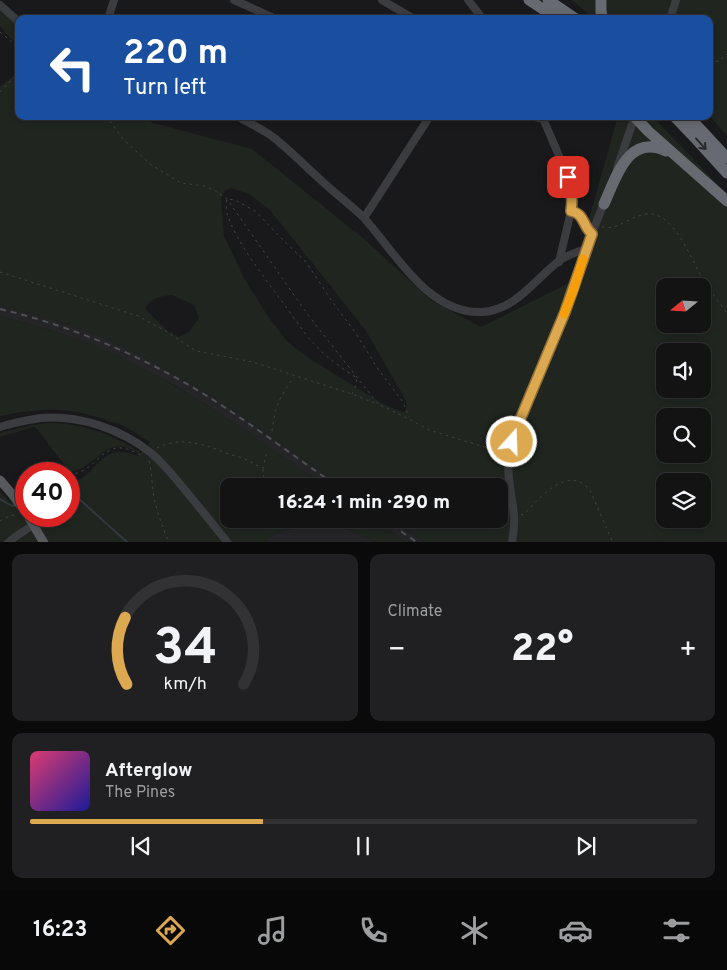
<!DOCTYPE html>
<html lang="en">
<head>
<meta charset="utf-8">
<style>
  body { margin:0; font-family:Overpass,sans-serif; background:#202022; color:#f1f3f6; height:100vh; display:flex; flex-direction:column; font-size:19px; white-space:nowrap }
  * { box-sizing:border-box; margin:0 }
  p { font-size:16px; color:#9d9ea0 }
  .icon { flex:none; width:28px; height:28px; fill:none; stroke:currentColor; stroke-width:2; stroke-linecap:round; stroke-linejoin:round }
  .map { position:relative; height:542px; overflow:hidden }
  .sheet { display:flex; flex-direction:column; gap:12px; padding:12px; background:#0a0a0b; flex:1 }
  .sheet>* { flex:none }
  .top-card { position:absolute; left:15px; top:15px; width:698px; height:105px; border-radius:10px; box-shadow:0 2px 8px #0003,0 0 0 1px #323234; background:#1a4fa0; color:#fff; overflow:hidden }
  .needle { width:32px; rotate:252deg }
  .controls { position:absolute; left:656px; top:278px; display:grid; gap:10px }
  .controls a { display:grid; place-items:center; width:55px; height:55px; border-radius:10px; background:#131314; box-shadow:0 2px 8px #0003,0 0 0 1px #323234; font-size:25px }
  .speed { position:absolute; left:15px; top:462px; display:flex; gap:10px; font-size:25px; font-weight:700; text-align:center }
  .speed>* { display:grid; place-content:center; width:65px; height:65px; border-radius:50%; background:#131314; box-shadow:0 2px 8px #0003,0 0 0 1px #323234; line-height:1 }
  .speed .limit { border:8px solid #d22; background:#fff; color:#111 }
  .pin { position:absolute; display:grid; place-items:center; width:42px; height:42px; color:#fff; margin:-21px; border-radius:10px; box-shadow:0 2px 8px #0006 }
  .me { position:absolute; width:55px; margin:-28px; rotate:20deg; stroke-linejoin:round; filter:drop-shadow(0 0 4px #0008) }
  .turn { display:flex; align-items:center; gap:18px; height:105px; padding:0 25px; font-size:22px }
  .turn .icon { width:65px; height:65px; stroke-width:2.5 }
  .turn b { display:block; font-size:35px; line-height:42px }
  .big { font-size:38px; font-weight:800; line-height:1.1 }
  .sheet .widget { flex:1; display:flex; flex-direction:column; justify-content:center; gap:8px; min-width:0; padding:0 18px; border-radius:10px; background:#202022 }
  .sheet .dial { align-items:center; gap:0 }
  .dial svg { height:130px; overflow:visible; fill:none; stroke:#323234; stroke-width:7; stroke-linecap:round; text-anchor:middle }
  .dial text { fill:#f1f3f6; stroke:none }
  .song { display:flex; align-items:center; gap:15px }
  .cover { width:60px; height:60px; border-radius:8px; background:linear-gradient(135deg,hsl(340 70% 55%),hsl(240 70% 35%)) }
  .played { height:5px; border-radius:2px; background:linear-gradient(90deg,#dca850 35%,#323234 35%) }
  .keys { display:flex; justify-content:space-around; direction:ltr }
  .heat { display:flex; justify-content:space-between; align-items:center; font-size:28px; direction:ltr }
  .sheet .tiles { flex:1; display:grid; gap:12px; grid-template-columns:1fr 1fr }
  .widget:last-child { grid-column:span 2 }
  .trip { position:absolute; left:220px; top:478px; width:288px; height:50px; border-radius:10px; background:#131314; box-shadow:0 2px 8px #0003,0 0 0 1px #323234; font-weight:800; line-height:50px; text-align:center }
  .tabs { display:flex; height:80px; justify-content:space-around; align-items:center; background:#080808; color:#9d9ea0 }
  .tabs .icon { width:35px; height:35px }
  .tabs .active { color:#dca850 }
  .tabs b { font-size:22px; color:#f1f3f6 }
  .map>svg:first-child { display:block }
  .built { fill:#252528 }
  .green { fill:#202520; fill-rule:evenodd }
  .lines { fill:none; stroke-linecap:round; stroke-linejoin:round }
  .stream { stroke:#31383e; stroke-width:2 }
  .path { stroke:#414346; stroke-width:1; stroke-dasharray:2.5 4; stroke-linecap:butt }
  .minor { stroke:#3b3c3f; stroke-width:8 }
  .major { stroke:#57595e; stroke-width:9 }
  .highway { stroke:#676a70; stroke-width:11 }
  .rail { stroke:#4e5054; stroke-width:2; stroke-dasharray:6 5; stroke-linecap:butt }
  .oneway { stroke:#292a2c }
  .route-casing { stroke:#8f6d34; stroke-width:12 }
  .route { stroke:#dca850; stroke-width:9 }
  .slow { stroke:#f59e0b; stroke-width:9 }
</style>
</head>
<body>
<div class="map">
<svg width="727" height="543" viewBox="0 0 727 543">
  <rect width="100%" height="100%" fill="#19191b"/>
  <!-- built -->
  <path class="built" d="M0,306L51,319L96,334L154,362L221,402L342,486H325L225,417L176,386L123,359L50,330L0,316Z
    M318,519H323L376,542H268V537Z
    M372,519H389L424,542H406Z"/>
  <!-- green -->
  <path class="green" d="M571,0H727V136L709,115V19H595Z
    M0,9L19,24V45L10,38L0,26Z
    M19,72V116H144L153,123L252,149L364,239L432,301L481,327L571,282L618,116H652L727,194V542H424L389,519H499V486H342L221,402L154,362L96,334L51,319L0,306V86ZM231,188L249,194L269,209L318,270L366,331L405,399L407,409L403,412L397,410L380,402L307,357L287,341L269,318L244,278L224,236L221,197L225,191ZM665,286H702V324H665ZM172,295L194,305L199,318L189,332L179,337L168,331L145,309C150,298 161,296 172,295ZM665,351H702V389H665ZM665,416H702V454H665ZM665,481H702V519H665Z
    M0,316C33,325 66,334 98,347C180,382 252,435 325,486H229V519H318L268,537V542H0V491L11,503L26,501V516H69V482C92,481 97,453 119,452C126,452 132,454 138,456L140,454C104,431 100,467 70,472L36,428L33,427L0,437V433C16,429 33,424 50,423C83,423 114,435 141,453L150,442C141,437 133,431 124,426C118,423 112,422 106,420C67,406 39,408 0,416Z
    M323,519H372L406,542H376Z"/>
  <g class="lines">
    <!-- stream -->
    <path class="stream" d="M0,499L12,506L16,505
      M69,499L78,498L128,543"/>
    <!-- path -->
    <path class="path" d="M0,32L19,48
      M709,62L719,61L727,54
      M0,92L19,72
      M106,116L124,140L150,164L181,183L204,186L214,190L227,199L308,315L378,404L409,419L429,430L501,452
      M602,227C605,227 610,228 613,227C624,224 634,216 646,214C674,210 692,262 704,281C711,292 719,302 727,313
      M0,272L138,316L164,330L196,351L253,362L352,394L377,404
      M352,394L355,388L357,378C343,369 327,358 315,345C302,331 292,314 280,299C262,274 237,243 227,214C226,209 226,204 227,199L235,200L255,211L282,239L306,262L334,304L355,332L378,369L403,402L409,417
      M272,431C275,406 279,398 294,377
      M157,448C181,436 203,444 226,453C231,455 237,456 242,458C250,461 255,465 263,468L267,451
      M149,461C152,473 152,485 154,497C157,513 163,528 169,543
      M56,469L66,474
      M263,469L264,486
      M69,474C99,475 102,429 143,457
      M21,493L26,487
      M521,515L524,514C536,502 557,476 577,481C582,482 586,486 590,490L613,543
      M269,519V520
      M0,521L11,515L18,516"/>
    <!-- minor -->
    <path class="minor" d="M234,0L276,19
      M382,0L414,19
      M468,0L483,19
      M0,5L19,22
      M108,19L114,0
      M670,19L676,0
      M237,116C249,123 262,129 273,137C291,151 307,168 324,183C337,195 352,206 364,218C395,252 428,314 481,312C515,311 534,280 559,261C567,255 576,252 586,249
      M530,116L544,119
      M542,116L568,177L571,190L572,200L571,211L559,262
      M617,168L635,116
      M571,211L578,212L580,214L587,229L592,234
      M364,218L430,116
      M0,427C13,423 27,420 41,418C80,415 121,429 151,453C162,462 171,473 180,484C196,503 212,523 228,543
      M8,543L15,537L33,525
      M512,543C513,534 515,524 514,515C512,495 506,474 509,454C511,445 514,436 517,427L565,312L586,249L605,200"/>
    <!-- major -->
    <path class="major" d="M0,480L12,494L26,513
      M28,516L44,543"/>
    <!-- highway -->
    <path class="highway" d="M529,0L558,19
      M548,0L576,19
      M601,0V12L603,19
      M674,116L696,139L727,173
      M688,116L727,158
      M635,117L648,131L727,201
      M604,204C616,178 628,133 666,151"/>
    <!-- rail -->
    <path class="rail" d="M0,309C63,324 123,348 180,380C235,411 285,450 337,486
      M383,519L418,543"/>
  </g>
  <!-- one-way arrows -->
  <defs><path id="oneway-shaft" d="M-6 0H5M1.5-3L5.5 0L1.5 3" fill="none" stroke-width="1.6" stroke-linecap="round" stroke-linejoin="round" transform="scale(1.25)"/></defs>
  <use class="oneway" href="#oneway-shaft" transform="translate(701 144) rotate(48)"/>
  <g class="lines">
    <!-- route casing -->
    <g class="route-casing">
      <path id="route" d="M512,442L517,427L565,312L592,234C582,225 585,214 571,211C573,198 571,189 568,177"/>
    </g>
    <!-- route -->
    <use href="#route" class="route"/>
    <!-- slow -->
    <path class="slow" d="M564,314L574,289L583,259"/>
  </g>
</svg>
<div class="controls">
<a><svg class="needle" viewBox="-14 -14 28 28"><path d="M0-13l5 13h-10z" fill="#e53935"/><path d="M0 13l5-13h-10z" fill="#9d9ea0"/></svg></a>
<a><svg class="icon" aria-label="sound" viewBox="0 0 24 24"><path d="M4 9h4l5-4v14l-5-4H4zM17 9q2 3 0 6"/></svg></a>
<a><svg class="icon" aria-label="search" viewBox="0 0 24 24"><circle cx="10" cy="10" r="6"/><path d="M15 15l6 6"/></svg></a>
<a><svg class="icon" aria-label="layers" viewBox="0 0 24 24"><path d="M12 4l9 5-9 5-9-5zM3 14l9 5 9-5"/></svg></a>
</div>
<div class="speed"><div class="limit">40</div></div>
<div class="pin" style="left:568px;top:177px;background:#d93025"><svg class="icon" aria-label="arrive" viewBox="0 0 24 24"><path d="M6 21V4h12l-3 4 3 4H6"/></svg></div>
<svg class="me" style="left:512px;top:442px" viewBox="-20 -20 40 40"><circle r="17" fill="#dca850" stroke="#fff" stroke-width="3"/><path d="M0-11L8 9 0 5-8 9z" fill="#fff"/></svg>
<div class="trip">16:24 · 1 min · 290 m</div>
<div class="top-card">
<div class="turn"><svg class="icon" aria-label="left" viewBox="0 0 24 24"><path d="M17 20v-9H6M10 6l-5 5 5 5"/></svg><div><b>220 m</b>Turn left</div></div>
</div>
</div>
<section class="sheet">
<div class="tiles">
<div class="widget dial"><svg viewBox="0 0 100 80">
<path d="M14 69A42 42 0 1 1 86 69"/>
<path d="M14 69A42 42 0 0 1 13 28" stroke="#dca850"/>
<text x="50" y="56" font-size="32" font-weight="700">34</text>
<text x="50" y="72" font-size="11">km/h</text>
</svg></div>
<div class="widget"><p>Climate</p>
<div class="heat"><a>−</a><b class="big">22°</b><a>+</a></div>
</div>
<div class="widget">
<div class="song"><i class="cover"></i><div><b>Afterglow</b><p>The Pines</p></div></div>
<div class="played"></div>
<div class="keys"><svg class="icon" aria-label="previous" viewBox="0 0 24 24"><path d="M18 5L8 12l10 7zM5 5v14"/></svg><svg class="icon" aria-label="pause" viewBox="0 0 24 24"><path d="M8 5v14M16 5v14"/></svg><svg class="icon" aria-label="next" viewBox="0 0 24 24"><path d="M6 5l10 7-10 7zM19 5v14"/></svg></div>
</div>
</div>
</section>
<nav class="tabs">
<b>16:23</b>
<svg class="icon active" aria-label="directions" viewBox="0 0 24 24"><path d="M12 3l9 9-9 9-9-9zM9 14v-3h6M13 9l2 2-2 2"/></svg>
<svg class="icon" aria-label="music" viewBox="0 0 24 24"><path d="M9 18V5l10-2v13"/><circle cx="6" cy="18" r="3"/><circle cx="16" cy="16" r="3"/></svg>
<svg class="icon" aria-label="phone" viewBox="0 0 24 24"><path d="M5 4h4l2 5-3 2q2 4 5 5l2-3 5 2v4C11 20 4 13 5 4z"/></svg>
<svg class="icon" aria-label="climate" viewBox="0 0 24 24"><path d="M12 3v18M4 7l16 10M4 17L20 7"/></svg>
<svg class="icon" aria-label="car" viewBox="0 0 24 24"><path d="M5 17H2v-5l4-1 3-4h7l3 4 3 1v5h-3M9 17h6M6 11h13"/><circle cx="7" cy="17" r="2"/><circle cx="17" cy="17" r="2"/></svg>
<svg class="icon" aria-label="filters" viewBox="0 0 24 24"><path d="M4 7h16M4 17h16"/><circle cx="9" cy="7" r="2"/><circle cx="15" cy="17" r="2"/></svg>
</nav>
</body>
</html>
